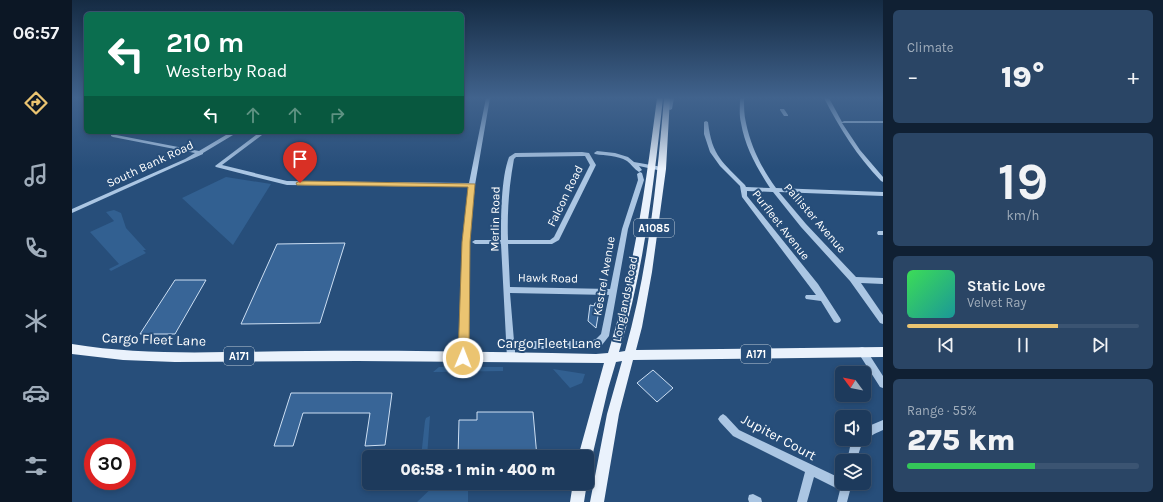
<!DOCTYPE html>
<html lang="en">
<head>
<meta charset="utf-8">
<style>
  body { margin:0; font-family:Karla,sans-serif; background:#2a4565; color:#f1f3f6; height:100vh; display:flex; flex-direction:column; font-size:15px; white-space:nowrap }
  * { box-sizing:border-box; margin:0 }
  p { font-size:13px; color:#a0adbb }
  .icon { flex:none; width:22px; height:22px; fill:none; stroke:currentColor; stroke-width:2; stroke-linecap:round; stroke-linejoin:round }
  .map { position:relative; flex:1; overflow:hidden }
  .details { display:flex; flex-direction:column; gap:10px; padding:10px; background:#102033; width:280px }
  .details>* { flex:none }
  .hud { position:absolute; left:12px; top:12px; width:380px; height:122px; border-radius:6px; box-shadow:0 2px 6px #0003,0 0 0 1px #3b5472; background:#0b6e4f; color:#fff; overflow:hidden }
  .needle { width:26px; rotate:302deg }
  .tools { position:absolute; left:763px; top:366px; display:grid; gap:8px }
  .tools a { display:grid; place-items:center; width:36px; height:36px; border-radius:6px; background:#1d3a5c; box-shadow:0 2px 6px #0003,0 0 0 1px #3b5472; font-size:20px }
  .speed { position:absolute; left:12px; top:438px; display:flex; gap:8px; font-size:20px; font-weight:700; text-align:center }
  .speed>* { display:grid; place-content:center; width:52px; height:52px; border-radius:50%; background:#1d3a5c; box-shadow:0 2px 6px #0003,0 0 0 1px #3b5472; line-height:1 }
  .speed .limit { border:6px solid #d22; background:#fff; color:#111 }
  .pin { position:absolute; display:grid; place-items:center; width:34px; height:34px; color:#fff; margin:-41px -17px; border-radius:50% 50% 50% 0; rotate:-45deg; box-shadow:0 0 4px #0007 }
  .pin .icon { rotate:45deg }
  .me { position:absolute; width:44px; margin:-22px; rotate:1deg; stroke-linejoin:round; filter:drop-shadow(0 0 3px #0008) }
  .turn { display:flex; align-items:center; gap:14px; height:84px; padding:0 16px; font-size:18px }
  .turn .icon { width:52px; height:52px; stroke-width:2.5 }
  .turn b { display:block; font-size:28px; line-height:34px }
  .lanes { display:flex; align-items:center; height:38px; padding:0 16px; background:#0003; justify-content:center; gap:20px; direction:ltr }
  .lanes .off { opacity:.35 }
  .big { font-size:30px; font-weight:800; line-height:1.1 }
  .details .card { flex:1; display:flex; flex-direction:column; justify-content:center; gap:6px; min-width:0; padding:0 14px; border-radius:6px; background:#2a4565 }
  .details .dial { align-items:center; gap:0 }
  .dial b { font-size:52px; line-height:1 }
  .song { display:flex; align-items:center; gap:12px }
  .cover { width:48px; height:48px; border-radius:6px; background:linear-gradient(135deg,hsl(130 70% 55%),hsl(180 70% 35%)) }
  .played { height:4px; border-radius:2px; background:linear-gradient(90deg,#ebc471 65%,#3b5472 65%) }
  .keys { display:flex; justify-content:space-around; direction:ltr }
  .heat { display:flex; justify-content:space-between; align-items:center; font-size:22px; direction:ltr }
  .charge { height:6px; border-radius:3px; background:linear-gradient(90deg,#34c759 55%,#3b5472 0) }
  .trip { position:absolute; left:290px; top:450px; width:232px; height:40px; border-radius:6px; background:#1d3a5c; box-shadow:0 2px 6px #0003,0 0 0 1px #3b5472; font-weight:800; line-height:40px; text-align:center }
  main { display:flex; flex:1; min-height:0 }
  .tab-bar { display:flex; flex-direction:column; width:72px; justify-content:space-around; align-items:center; background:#0c1725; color:#a0adbb }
  .tab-bar .icon { width:28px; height:28px }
  .tab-bar .selected { color:#ebc471 }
  .tab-bar b { font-size:18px; color:#f1f3f6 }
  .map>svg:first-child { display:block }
  .green { fill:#326091 }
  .building { fill:#386597; stroke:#cddff3 }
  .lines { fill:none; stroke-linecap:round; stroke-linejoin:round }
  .minor { fill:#abc6e3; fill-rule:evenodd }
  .major { fill:#eaf2fc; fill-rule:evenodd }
  .route { fill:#ebc471; stroke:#997f49 }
  .labels { text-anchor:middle; stroke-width:4; stroke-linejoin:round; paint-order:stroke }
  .shield { fill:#274e7a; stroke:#becad7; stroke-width:1 }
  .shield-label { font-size:11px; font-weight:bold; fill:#fff }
  .street-label { font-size:12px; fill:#fff; stroke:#274e7a }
  .near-street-label { font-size:14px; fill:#fff; stroke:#274e7a }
</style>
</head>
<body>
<main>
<nav class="tab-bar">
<b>06:57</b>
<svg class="icon selected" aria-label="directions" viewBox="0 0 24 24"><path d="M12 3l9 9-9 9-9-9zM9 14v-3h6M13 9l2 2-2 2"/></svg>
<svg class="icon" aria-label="music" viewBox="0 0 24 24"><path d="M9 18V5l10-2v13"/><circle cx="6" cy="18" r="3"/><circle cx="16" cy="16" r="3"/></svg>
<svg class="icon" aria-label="phone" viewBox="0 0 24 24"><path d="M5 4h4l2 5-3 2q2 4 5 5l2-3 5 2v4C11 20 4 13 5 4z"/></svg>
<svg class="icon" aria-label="climate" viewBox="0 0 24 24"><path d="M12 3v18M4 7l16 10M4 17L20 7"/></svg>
<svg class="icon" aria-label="car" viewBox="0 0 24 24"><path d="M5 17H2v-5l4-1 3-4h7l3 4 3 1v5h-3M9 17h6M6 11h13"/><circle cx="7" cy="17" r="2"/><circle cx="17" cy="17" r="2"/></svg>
<svg class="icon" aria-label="filters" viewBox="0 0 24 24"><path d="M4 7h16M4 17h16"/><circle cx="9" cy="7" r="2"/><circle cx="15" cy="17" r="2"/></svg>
</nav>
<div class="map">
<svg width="811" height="502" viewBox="0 0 811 502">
  <rect width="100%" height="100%" fill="#274e7a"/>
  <!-- green -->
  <path class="green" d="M154,177L199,184L161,245L110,198Z
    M42,210L49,213L54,228L74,250H71L74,253L39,271L37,269L47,264L18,232L42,221L34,212Z
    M367,367H431V371L361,372Z
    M481,369L513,374L510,383L498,388Z
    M358,416L355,457H349L353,421L354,418Z
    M365,483H396V502H345Z"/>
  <!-- building -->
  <path class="building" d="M273,243L248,323L169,324L205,244Z
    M103,280H134L103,334H68Z
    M523,303L528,304L524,328L516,321L518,305L522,306Z
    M581,370L601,388L585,402L565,383Z
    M219,393H320L313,445L293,446L298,413H231L221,446H202Z
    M405,412H461L465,457H386L387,420H405Z"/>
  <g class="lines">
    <!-- minor -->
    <path class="minor" d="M414,98H418L403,185L398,233L395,358L394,361L391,362L388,361L387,358L392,233L397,187L215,185L144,167L143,166L188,132H194L150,165L215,181L397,183Z
      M598,98H602L600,109L598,110L596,109Z
      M668,98H672C672,107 672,115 674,123C679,147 690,169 704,188L811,192V196L707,192L734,224L784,277L811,278V284L789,283L811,315V324L808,323L778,281L729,227L701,192L675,191V196L746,284L768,318L769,320L768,322L765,323L762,322L749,301L734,299L733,297L734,295H744L670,197L668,186L648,166L638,152L632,134V122L634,121L636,122C640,157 651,162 673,185L674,187L698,188C685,168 673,147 669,123C667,115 668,107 668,98Z
      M752,98H757L770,122L772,121H811V123H770L788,150L811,177V182L809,181C785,156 768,129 752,98Z
      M708,109H712L716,115V116H712L708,110Z
      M159,132H166L131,153V154L0,213V209L113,159L123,153L41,137L39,136V134L127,151Z
      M525,151L543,153L556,157L562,162L590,167L593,169L590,171L567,166L570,170L567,172C562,169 559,164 555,161C545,155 534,156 523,154L522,153Z
      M510,152L517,153L524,165L487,240L480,244H436L438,287L538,289L550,229L566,180L565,174L568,172L570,173L572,180L556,229L537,336L530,345L518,349H443V358L442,361L439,362L436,361L435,358L429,244H403L400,242L403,240H429C429,217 429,178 437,157L443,153ZM513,156L518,165L482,237L478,240H436C435,212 437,186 442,159L444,157ZM438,293L537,295L529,334L524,339L518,341H442Z
      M806,231H811V235H806L805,233Z
      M790,347L793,348L811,376V388L808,387L787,354L786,351L787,348Z
      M651,414L654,416L667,430L770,479V483H780L775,502H765L768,490L742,477L735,502H725L733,472L661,436L648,422L646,419L648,416Z
      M811,420V430C793,438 789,441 785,461H775L778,447L782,439H792V428Z
      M681,494L689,498L690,502H677L676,499L677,495Z"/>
    <!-- major -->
    <path class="major" d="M585,98H591C582,183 572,270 547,352L553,351C576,271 585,181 592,98H598L594,169L580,272L570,327L564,350L811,347V357L561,360L547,414L532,502H518L535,414L550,361L544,362L536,389L520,457L518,462L515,463V457H506L532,363L286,361L103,362L51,360L0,354V344C78,357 157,351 236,351C332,350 428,352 524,354L536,353C562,271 574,184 585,98Z
      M501,483H515L512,502H498Z"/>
  </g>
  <!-- sky -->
  <linearGradient id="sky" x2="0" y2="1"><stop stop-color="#152b43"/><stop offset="0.58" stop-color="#41638d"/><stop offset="1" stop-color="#41638d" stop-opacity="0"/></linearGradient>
  <rect width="811" height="169" fill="url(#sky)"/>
  <!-- route -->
  <path class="route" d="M228,181L403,184L398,242L397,358L395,361L391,363L387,361L386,358L390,242L396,187L225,185L224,183Z"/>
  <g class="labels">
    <!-- shield labels -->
    <g class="shield">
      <rect x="562" y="219" width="40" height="18" rx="3"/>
      <rect x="669" y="345" width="30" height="18" rx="3"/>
      <rect x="152" y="347" width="30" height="18" rx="3"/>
    </g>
    <g class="shield-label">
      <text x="582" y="232">A1085</text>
      <text x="684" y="358">A171</text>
      <text x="167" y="360">A171</text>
    </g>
    <!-- street labels -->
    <g class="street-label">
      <text transform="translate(78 164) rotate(-25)" y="4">South Bank Road</text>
      <text transform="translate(493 196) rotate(-64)" y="4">Falcon Road</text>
      <text transform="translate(743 218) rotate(49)" y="4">Pallister Avenue</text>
      <text transform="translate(423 219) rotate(-89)" y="4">Merlin Road</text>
      <text transform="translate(709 225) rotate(52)" y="4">Purfleet Avenue</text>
      <text transform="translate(532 276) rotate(-80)" y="4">Kestrel Avenue</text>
      <text transform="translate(476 278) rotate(1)" y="4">Hawk Road</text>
      <text transform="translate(553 299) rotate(-79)" y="4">Longlands Road</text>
    </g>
    <!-- near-street labels -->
    <g class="near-street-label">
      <text transform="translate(82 339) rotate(2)" y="5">Cargo Fleet Lane</text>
      <text x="477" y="348">Cargo Fleet Lane</text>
      <text transform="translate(707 437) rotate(28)" y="5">Jupiter Court</text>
    </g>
  </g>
</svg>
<div class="tools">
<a><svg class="needle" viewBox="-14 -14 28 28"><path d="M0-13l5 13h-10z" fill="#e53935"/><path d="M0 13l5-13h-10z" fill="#a0adbb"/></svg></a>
<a><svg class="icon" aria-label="sound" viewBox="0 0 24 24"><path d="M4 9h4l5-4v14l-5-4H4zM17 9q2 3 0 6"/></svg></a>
<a><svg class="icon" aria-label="layers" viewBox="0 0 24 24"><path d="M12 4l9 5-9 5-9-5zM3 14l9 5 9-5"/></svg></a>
</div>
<div class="speed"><div class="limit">30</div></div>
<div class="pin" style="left:228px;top:183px;background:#d93025"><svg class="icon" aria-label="arrive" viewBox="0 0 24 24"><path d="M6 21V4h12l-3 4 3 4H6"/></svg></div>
<svg class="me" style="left:391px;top:358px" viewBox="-20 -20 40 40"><circle r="17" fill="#ebc471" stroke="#fff" stroke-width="3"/><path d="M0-11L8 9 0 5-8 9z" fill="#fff"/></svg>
<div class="trip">06:58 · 1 min · 400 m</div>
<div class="hud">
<div class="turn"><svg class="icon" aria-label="left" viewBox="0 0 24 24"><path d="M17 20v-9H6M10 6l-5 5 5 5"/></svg><div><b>210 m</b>Westerby Road</div></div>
<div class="lanes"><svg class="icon" aria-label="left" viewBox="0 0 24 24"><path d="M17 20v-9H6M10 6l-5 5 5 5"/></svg><svg class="icon off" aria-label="ahead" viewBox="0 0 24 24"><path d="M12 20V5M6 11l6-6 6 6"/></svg><svg class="icon off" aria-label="ahead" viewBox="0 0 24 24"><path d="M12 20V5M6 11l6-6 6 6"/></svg><svg class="icon off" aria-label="right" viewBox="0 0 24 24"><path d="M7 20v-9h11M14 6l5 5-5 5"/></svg></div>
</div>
</div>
<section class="details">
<div class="card"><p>Climate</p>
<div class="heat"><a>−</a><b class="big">19°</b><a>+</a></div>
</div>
<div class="card dial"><b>19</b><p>km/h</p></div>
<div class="card">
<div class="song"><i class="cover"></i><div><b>Static Love</b><p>Velvet Ray</p></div></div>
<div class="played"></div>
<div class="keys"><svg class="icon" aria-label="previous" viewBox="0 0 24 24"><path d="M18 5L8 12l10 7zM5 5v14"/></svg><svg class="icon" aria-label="pause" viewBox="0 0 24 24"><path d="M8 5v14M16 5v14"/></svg><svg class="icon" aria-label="next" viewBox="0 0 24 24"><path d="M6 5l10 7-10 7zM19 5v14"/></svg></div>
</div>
<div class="card"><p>Range · 55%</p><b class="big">275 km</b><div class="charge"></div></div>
</section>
</main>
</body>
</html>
